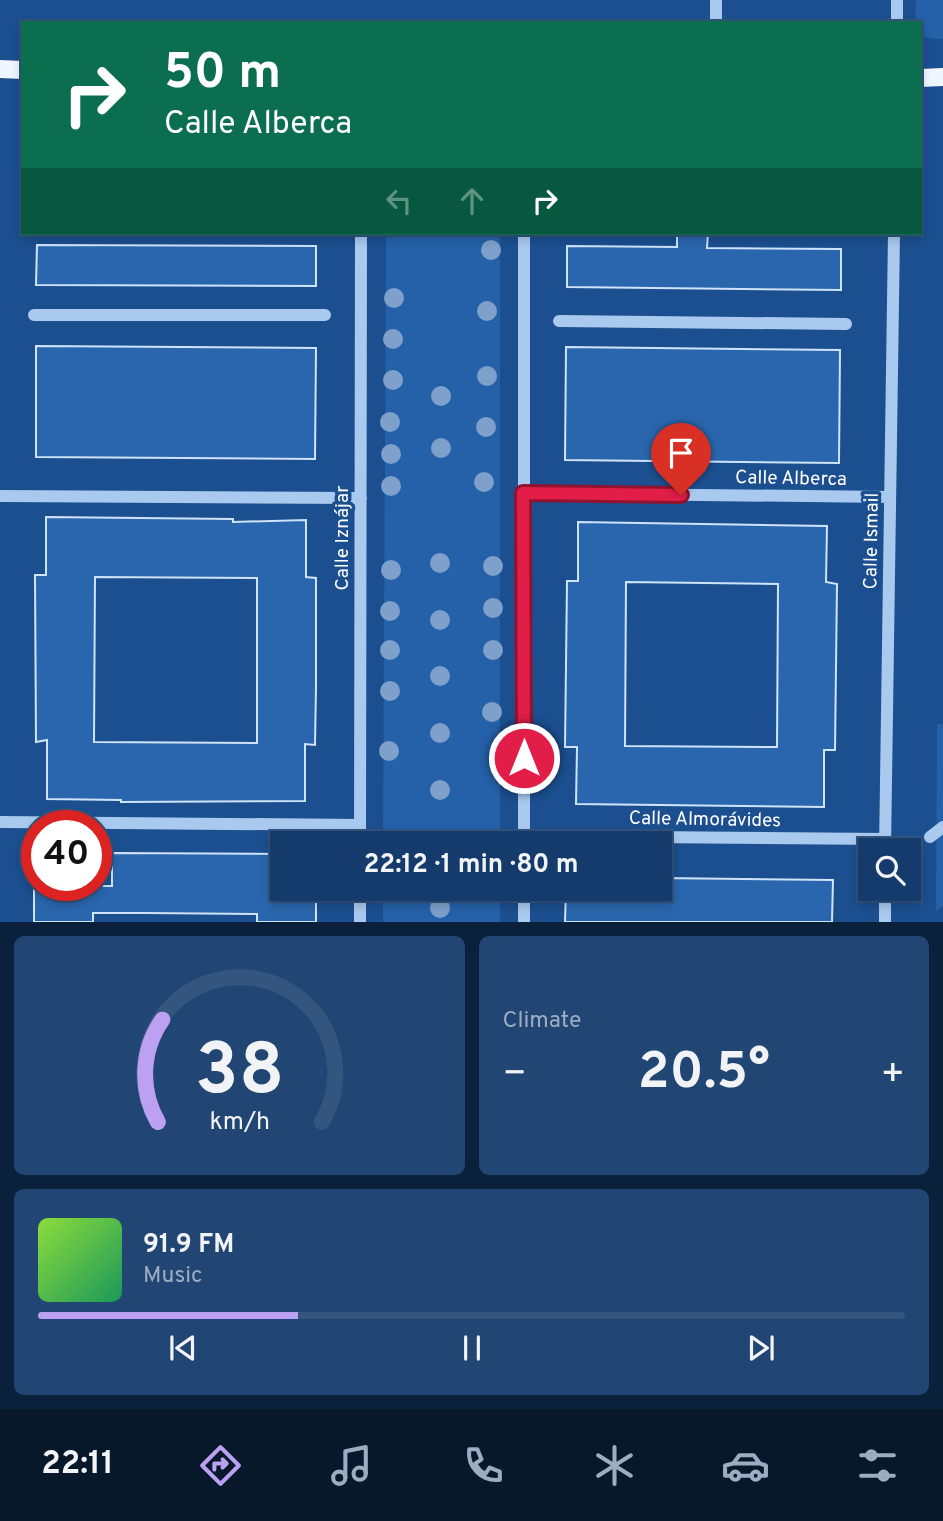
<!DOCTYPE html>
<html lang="en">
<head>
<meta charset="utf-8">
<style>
  body { margin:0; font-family:Overpass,sans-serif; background:#214673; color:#f1f3f6; height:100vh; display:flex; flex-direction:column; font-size:26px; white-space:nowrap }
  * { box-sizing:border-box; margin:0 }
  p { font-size:23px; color:#9dadc1 }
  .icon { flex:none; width:38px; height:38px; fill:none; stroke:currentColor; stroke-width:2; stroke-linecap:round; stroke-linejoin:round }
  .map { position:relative; height:922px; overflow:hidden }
  .details { display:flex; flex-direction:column; gap:14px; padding:14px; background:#0b203b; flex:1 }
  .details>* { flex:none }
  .hud { position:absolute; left:21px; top:21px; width:901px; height:214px; border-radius:0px; box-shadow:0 4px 10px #0003,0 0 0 2px #33557e; background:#0b6e4f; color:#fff; overflow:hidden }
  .controls { position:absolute; left:858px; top:838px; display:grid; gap:14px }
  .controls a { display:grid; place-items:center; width:63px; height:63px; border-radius:0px; background:#143b6b; box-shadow:0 4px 10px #0003,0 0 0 2px #33557e; font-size:35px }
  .speed { position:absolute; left:21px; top:810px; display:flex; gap:14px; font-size:35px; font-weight:700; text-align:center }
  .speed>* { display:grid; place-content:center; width:91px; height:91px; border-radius:50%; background:#143b6b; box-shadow:0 4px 10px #0003,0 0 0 2px #33557e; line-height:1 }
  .speed .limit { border:10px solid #d22; background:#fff; color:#111 }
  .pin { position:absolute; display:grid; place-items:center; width:60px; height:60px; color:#fff; margin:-72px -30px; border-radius:50% 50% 50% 0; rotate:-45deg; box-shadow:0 0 7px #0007 }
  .pin .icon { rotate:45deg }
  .me { position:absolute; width:77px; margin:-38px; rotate:0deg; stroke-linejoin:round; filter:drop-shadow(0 0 5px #0008) }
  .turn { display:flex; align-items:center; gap:24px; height:147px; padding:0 28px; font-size:32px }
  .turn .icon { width:91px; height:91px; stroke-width:2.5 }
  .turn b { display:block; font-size:49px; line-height:60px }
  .lanes { display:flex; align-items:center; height:66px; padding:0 28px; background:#0003; justify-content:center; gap:35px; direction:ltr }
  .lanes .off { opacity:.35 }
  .big { font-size:52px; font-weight:700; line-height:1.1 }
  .details .widget { flex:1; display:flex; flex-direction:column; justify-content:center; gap:10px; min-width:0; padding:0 24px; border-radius:10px; background:#214673 }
  .details .dial { align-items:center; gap:0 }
  .dial svg { height:182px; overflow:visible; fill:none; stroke:#33557e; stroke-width:7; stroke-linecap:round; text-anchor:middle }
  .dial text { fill:#f1f3f6; stroke:none }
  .song { display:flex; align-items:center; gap:21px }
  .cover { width:84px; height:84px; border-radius:10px; background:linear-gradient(135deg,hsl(90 70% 55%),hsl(150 70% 35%)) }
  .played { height:7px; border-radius:4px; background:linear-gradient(90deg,#bca0f2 30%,#33557e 30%) }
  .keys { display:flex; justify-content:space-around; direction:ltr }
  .heat { display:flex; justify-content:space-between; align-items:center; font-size:38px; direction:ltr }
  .details .tiles { flex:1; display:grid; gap:14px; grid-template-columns:1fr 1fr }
  .widget:last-child { grid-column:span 2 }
  .trip { position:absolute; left:270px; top:831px; width:402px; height:70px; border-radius:0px; background:#143b6b; box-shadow:0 4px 10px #0003,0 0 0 2px #33557e; font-weight:700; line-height:70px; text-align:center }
  .tab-bar { display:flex; height:112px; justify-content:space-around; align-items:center; background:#08182b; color:#9dadc1 }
  .tab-bar .icon { width:49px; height:49px }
  .tab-bar .selected { color:#bca0f2 }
  .tab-bar b { font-size:32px; color:#f1f3f6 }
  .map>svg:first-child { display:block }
  .green { fill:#2461a8 }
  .building { fill:#2a66ad; stroke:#cfe3fa; stroke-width:2; fill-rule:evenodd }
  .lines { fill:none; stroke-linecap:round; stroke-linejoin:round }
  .minor { stroke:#a9c9ee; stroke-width:12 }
  .major { stroke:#f0f6ff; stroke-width:18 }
  .tree { fill:#7ea0ca }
  .route-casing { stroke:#92132f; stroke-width:18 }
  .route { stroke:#e11d48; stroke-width:12 }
  .labels { text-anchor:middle; stroke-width:7; stroke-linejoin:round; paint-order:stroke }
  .street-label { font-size:19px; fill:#fff; stroke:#1b4f8f }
</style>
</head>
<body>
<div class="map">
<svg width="943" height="923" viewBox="0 0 943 923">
  <rect width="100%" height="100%" fill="#1b4f8f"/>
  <!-- green -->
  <path class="green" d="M916,0H943V39L925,38L921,35L920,23H915Z
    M386,233H500V843H383Z
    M937,724H943V906L936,911Z
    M383,889H500V922H383Z"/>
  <!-- building -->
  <path class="building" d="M677,233H708L707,248L841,249V290L567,287V246L677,247Z
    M37,245L316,246V286L36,285Z
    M36,346L316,348L315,459L36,457Z
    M566,347L840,350L839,463L565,460Z
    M46,517L233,519V522L306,520V577L316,578V687L315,745L305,744V801L121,802V800L47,799V740L36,742L35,575H46ZM95,577L257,578V743L94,742Z
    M578,522L827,526L826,582L837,584L835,750H824V807L576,804L577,747H565L567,581H578ZM626,582L778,584L777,747L625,746Z
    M112,853L282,854V889H313V894H316V922H257V914L146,913H93V922H34V886H112Z
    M660,878L833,880L832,922H565L566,889H660Z"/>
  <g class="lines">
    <!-- minor -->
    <path class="minor" d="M716,23V0
      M897,23V0
      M34,315H325
      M559,321L846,324
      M523,493L890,497
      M0,496L361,498
      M0,822L360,825
      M524,836L886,839
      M930,837L943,827
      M360,844L361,233
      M524,844V233
      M885,850L894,233
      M360,923V889
      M524,923V889
      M885,923V889"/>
    <!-- major -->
    <path class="major" d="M0,69L23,70
      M920,78L943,77"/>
  </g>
  <!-- trees -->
  <g class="tree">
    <circle cx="491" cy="250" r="10"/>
    <circle cx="394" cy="298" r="10"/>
    <circle cx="487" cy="311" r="10"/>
    <circle cx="393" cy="339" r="10"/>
    <circle cx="487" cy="376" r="10"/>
    <circle cx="393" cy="380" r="10"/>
    <circle cx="441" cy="396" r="10"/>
    <circle cx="390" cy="422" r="10"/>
    <circle cx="486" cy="427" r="10"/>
    <circle cx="441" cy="448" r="10"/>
    <circle cx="391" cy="454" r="10"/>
    <circle cx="484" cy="482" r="10"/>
    <circle cx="391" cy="486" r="10"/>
    <circle cx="440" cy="563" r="10"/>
    <circle cx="493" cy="566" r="10"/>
    <circle cx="391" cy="570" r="10"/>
    <circle cx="493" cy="608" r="10"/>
    <circle cx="390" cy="611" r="10"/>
    <circle cx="440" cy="620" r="10"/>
    <circle cx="390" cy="650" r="10"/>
    <circle cx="493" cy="650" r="10"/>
    <circle cx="440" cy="676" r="10"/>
    <circle cx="390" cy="691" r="10"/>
    <circle cx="492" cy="712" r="10"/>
    <circle cx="440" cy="733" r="10"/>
    <circle cx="389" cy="751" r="10"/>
    <circle cx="440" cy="790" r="10"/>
    <circle cx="440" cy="908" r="10"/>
  </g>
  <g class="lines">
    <!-- route casing -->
    <g class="route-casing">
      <path id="route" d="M524,758L523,493L681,495"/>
    </g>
    <!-- route -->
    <use href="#route" class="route"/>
  </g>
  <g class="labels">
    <!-- street labels -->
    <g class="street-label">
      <text transform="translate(791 477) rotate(1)" y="7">Calle Alberca</text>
      <text transform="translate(341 538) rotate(-90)" y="7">Calle Iznájar</text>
      <text transform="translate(870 541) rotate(-89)" y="7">Calle Ismail</text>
      <text transform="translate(705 818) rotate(1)" y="7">Calle Almorávides</text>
    </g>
  </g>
</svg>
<div class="controls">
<a><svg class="icon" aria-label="search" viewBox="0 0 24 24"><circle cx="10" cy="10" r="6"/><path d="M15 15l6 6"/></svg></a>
</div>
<div class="speed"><div class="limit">40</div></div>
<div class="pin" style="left:681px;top:495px;background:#d93025"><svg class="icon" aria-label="arrive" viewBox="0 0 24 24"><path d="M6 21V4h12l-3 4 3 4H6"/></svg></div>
<svg class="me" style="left:524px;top:758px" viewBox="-20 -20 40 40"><circle r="17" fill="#e11d48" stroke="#fff" stroke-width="3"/><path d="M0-11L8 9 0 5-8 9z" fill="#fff"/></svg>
<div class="trip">22:12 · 1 min · 80 m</div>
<div class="hud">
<div class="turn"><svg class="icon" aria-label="right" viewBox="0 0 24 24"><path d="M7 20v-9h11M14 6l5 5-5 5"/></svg><div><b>50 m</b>Calle Alberca</div></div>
<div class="lanes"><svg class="icon off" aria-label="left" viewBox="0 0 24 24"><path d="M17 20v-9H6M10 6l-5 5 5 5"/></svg><svg class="icon off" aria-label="ahead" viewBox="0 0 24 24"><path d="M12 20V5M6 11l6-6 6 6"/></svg><svg class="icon" aria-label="right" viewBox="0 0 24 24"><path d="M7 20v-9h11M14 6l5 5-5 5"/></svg></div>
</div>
</div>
<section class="details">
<div class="tiles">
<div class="widget dial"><svg viewBox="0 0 100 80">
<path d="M14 69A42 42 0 1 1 86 69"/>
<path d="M14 69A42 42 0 0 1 16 24" stroke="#bca0f2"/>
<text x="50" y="56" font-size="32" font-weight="700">38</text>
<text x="50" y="72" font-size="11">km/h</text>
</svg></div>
<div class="widget"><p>Climate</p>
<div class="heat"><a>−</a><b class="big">20.5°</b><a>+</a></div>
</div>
<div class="widget">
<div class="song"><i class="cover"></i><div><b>91.9 FM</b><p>Music</p></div></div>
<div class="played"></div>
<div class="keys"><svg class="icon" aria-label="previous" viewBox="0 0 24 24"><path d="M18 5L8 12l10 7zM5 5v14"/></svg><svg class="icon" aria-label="pause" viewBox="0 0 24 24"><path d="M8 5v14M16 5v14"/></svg><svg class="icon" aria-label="next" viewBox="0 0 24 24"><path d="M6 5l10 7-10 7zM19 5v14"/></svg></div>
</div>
</div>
</section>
<nav class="tab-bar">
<b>22:11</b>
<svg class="icon selected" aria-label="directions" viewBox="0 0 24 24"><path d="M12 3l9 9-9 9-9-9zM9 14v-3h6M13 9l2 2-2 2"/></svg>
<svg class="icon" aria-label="music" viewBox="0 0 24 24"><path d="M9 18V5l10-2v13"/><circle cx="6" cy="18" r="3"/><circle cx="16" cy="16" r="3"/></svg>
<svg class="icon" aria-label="phone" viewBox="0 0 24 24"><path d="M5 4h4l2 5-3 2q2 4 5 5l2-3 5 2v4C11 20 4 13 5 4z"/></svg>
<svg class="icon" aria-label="climate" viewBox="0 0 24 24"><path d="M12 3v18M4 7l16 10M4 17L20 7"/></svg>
<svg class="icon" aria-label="car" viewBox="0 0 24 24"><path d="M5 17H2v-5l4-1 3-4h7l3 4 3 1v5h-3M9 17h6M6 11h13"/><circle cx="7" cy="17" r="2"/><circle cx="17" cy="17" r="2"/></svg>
<svg class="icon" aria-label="filters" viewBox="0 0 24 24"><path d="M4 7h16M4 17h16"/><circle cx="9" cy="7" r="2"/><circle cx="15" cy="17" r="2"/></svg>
</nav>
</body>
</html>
